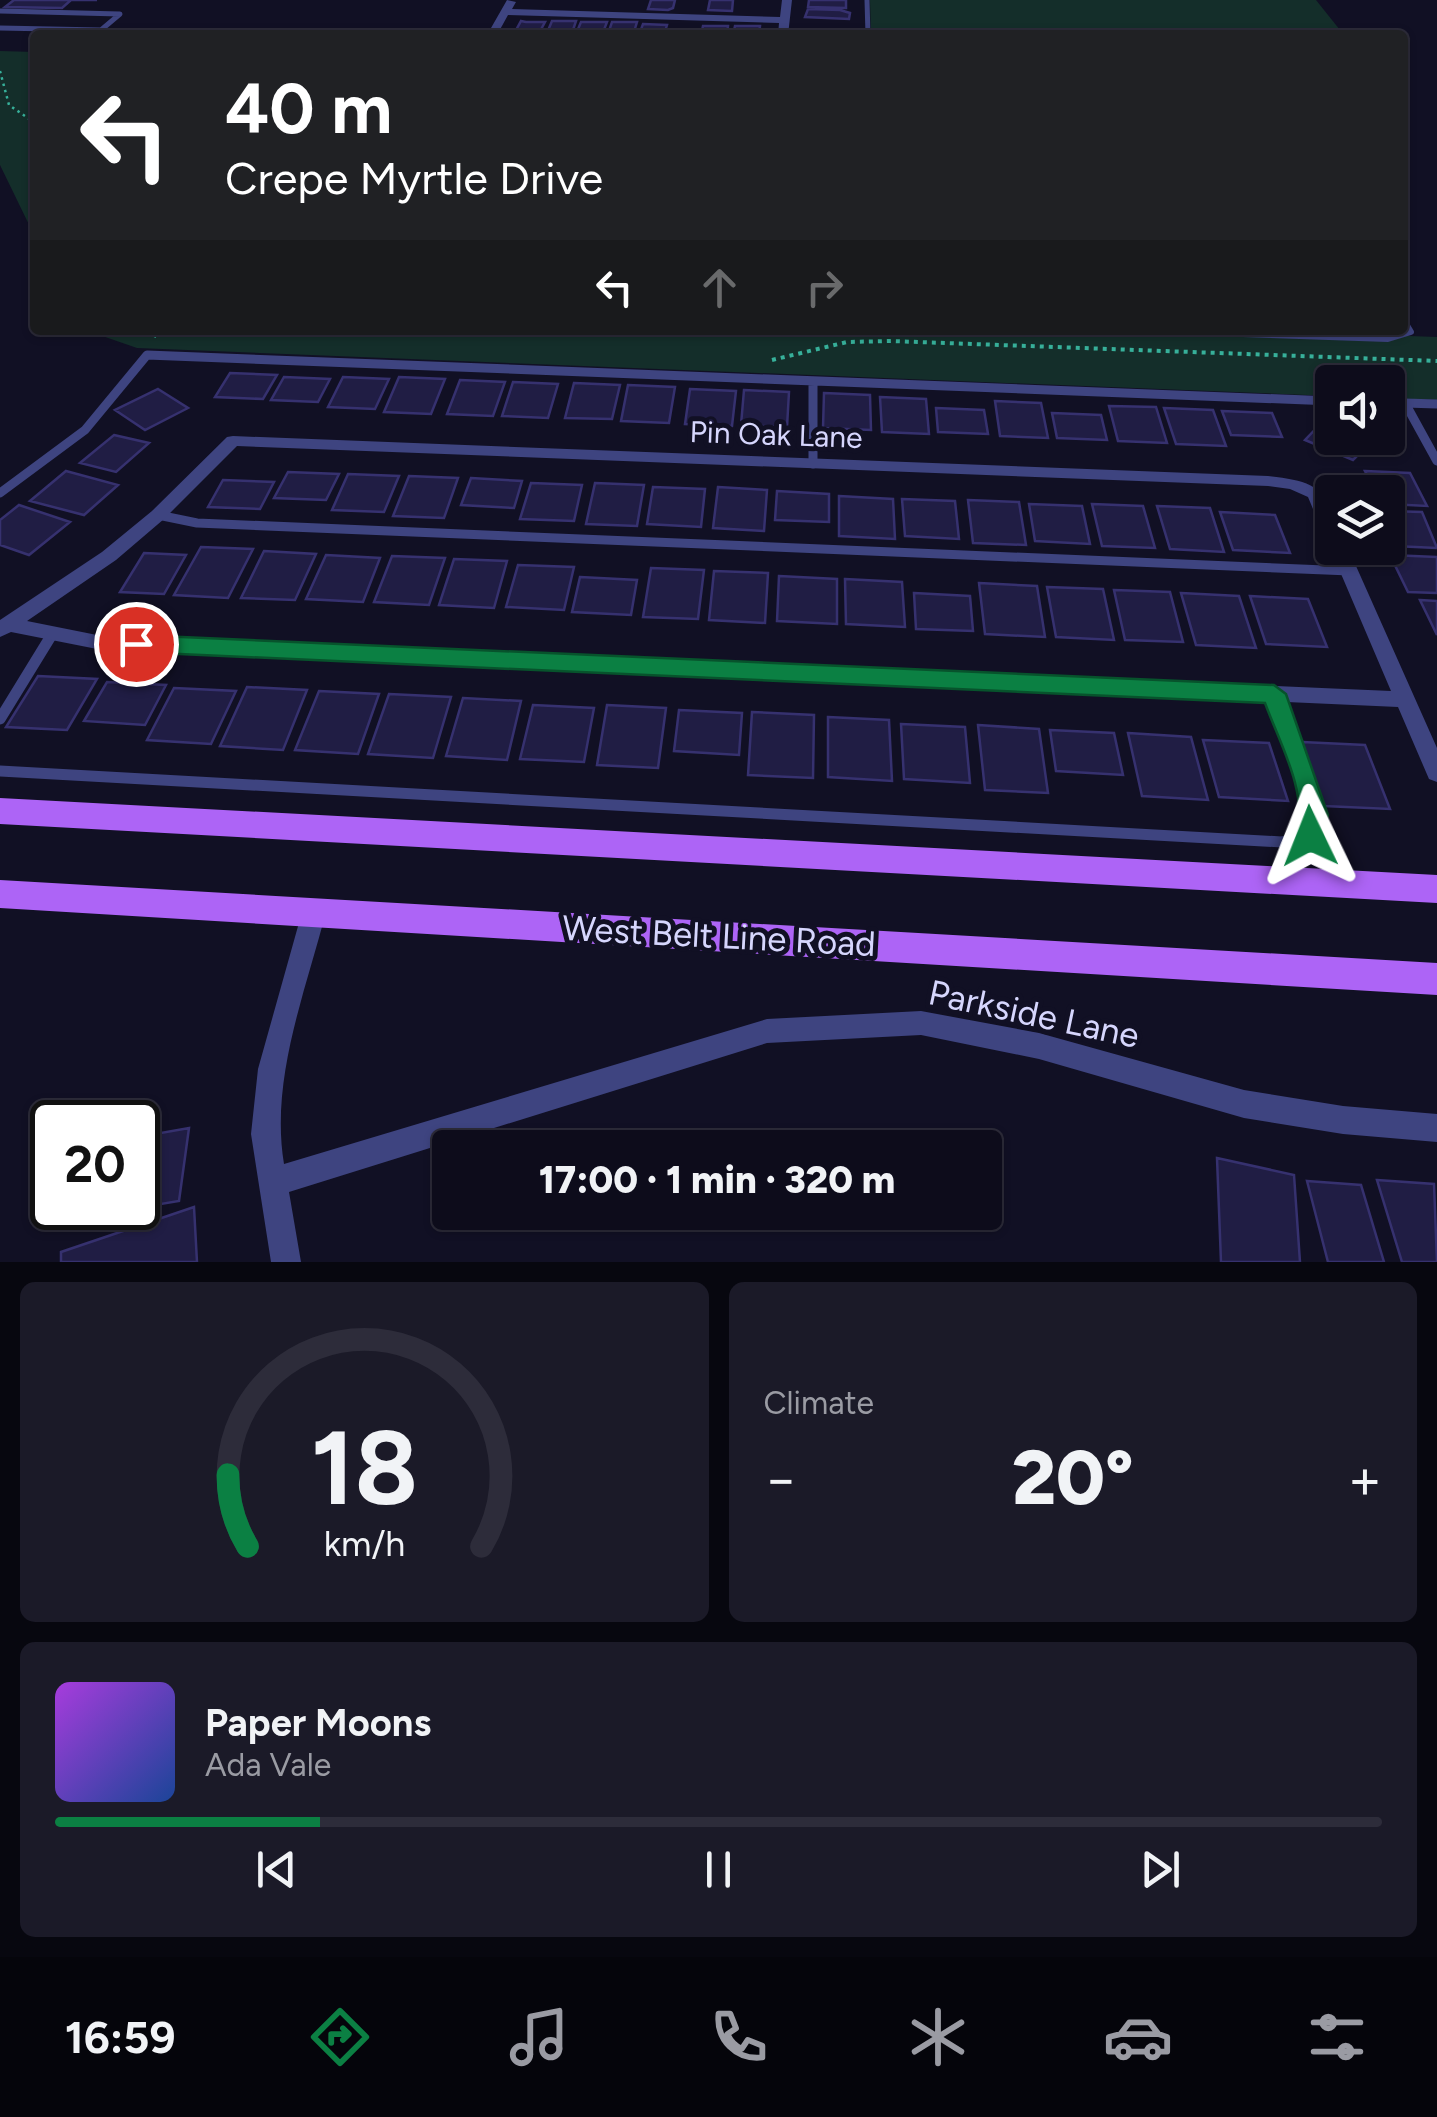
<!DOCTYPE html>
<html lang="en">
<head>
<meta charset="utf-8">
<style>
  body { margin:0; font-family:Figtree,sans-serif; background:#1b1a28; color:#f1f3f6; height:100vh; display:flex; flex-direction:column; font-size:38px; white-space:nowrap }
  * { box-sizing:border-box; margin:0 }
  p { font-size:32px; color:#9a9ba3 }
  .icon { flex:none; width:55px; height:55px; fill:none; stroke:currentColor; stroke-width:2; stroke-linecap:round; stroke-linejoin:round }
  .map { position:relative; height:1262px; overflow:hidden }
  .drawer { display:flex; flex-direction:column; gap:20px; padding:20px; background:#07070f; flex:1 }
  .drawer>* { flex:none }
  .guide { position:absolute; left:30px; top:30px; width:1378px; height:305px; border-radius:10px; box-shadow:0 2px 8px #0004,0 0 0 2px #2d2c3a; background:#202124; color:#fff; overflow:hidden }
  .buttons { position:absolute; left:1315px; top:365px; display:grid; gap:20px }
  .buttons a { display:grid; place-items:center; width:90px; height:90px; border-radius:10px; background:#0d0c1b; box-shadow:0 2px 8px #0004,0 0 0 2px #2d2c3a; font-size:50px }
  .speed { position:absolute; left:30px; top:1100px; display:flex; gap:20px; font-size:50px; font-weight:700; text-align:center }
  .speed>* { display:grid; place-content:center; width:130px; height:130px; border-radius:50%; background:#0d0c1b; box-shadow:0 2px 8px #0004,0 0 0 2px #2d2c3a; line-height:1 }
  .speed .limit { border:5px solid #111; border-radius:15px; background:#fff; color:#111 }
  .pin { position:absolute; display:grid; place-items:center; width:85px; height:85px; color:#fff; margin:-42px; border:5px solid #fff; border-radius:50%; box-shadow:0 2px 10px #0007 }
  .me { position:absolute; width:110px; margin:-55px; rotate:358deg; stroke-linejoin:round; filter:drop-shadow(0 0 8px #0008) }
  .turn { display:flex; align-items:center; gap:35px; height:210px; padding:0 30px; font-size:45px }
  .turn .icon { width:130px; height:130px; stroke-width:2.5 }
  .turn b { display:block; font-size:70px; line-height:85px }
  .lanes { display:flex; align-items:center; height:95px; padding:0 30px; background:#0003; justify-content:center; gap:50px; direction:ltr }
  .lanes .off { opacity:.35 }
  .big { font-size:75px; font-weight:800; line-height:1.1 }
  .drawer .widget { flex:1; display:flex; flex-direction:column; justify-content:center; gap:15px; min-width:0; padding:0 35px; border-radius:15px; background:#1b1a28 }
  .drawer .dial { align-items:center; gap:0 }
  .dial svg { height:260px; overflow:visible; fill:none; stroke:#2d2c3a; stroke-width:7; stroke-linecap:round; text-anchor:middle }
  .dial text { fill:#f1f3f6; stroke:none }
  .song { display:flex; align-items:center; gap:30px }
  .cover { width:120px; height:120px; border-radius:15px; background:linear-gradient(135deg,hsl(280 70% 55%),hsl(220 70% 35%)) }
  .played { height:10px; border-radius:5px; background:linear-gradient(90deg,#0b8043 20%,#2d2c3a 20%) }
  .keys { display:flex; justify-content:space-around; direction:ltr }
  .heat { display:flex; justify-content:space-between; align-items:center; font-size:55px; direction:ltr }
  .drawer .tiles { flex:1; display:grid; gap:20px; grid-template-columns:1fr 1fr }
  .widget:last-child { grid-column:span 2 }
  .trip { position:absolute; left:432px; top:1130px; width:570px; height:100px; border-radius:10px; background:#0d0c1b; box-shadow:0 2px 8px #0004,0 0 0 2px #2d2c3a; font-weight:800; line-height:100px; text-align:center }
  .menu { display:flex; height:160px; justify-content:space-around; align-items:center; background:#05050b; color:#9a9ba3 }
  .menu .icon { width:70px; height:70px }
  .menu .selected { color:#0b8043 }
  .menu b { font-size:45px; color:#f1f3f6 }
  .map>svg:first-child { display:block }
  .green { fill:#142e2a }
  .building { fill:#201d44; stroke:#36316f; stroke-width:2.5 }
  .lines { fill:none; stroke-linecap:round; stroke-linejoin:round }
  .path-far1 { stroke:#37b09a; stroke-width:2.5; stroke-dasharray:2.5 4; stroke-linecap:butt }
  .path { stroke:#37b09a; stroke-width:4; stroke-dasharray:4 5; stroke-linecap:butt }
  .service-far3 { stroke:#3e4480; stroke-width:5 }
  .service-far2 { stroke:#3e4480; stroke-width:6 }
  .service-far1 { stroke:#3e4480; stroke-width:9 }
  .service { stroke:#3e4480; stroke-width:11 }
  .minor { fill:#3e4480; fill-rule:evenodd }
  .primary { fill:#ad64f6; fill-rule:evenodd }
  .route { fill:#0b8043; stroke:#07532c; stroke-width:2.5 }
  .labels { text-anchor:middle; stroke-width:10; stroke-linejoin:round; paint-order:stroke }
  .street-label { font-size:30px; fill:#d6d6fd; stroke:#111024 }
  .near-street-label { font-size:35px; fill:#d6d6fd; stroke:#111024 }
</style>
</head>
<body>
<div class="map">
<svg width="1437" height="1262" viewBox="0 0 1437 1262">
  <rect width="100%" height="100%" fill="#111024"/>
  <!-- green -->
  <path class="green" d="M870,0H1316L1344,35H871Z
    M0,51L35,52V237L0,165Z
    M85,330H1245L1437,337V400L1388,398V382H1332V396L137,348Z"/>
  <!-- building -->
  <path class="building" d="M14,0H97H71L62,8L5,7Z
    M651,0H675L673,8L668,10L648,9Z
    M710,0H733L732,11L708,10Z
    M809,0H846V8L808,7Z
    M808,9L840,10L850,13L849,19L805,17Z
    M521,21L526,22H545L538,35H534L515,32Z
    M552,21H576L573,30L547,33Z
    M581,22H607L602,35L576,34Z
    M612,22H637L633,35L608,34Z
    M643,24L667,25L664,35H639Z
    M703,26H728L727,35H701Z
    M735,26H760L759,35H733Z
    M230,373L277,375L263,399L215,397Z
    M284,377L330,379L318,402L271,400Z
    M343,377L389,379L375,409L328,407Z
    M399,377L445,379L431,414L384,412Z
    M460,380L505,382L493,416L447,414Z
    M513,382L558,384L548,418L502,416Z
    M574,383L620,385L612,419L565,418Z
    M628,385L675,387L669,423L621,421Z
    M158,389L188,408L145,430L115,410Z
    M690,389L736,391L732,426L685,424Z
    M744,390L789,392L787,427L741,425Z
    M824,393L870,395L871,430L823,428Z
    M880,397L926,399L929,434L882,432Z
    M995,401L1041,403L1048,438L1000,436Z
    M1109,406L1156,407L1167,443L1118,441Z
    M936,408L984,410L988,434L938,432Z
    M1164,408L1213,410L1226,446L1176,444Z
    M1222,411L1272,413L1282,437L1231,435Z
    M1052,413L1101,415L1107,440L1057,438Z
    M1331,413L1332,438H1375L1353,460L1305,440Z
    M114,435L149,443L116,472L80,463Z
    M66,471L118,485L84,515L30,501Z
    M1365,471L1410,473L1427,506L1388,504V492H1376Z
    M288,472L339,474L326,500L274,498Z
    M348,474L399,476L384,512L332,510Z
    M409,476L458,478L444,518L393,516Z
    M471,478L522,481L514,508L461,505Z
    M223,480L274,482L260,509L208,507Z
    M531,483L582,485L574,521L520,519Z
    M595,483L644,485L637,526L586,524Z
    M653,487L705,489L701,527L647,524Z
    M718,487L767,490L764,531L713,528Z
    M777,491L829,494V522L775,520Z
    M839,496L893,499L895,539L839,536Z
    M902,499L955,501L959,539L905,536Z
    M968,500L1019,502L1026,545L973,543Z
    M1029,504L1082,506L1090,544L1035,541Z
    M1092,504L1143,506L1155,548L1102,546Z
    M19,505L70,522L29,555L0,545V520Z
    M1157,506L1210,508L1224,552L1170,549Z
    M1388,511L1422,512L1437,548L1394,546L1388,533Z
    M1220,512L1275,515L1290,553L1233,550Z
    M201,547L253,549L228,598L174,595Z
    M264,551L316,554L295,600L241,598Z
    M144,553L186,555L164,594L120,592Z
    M326,555L380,558L363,602L306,599Z
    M1390,555L1437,557V593L1408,592Z
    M392,556L445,558L429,605L374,602Z
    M454,559L507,561L494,608L439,605Z
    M518,565L574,567L564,610L506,607Z
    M651,568L704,570L698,619L643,617Z
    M714,571L768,573L765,623L709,620Z
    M779,576L837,579V624L777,621Z
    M580,577L637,580L631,615L572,612Z
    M845,579L902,582L905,627L846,624Z
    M979,583L1037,586L1045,637L985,634Z
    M1047,587L1103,589L1114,640L1056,637Z
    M1114,590L1170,592L1183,642L1125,640Z
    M914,593L970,596L973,631L916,629Z
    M1181,593L1239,596L1256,648L1196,645Z
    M1250,596L1308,599L1327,647L1266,644Z
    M1420,600L1437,601V635Z
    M38,676L97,679L67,730L6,727Z
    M107,682L166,685L145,725L84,721Z
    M247,687L307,690L283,750L220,746Z
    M174,688L236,691L211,744L147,740Z
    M319,691L379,694L358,754L295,750Z
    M389,694L451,697L433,758L368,754Z
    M463,698L521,701L507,760L446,756Z
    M533,705L594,708L584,762L520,759Z
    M607,705L666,708L658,768L597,765Z
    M679,710L742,713L739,755L674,751Z
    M752,712L814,715L813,778L748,775Z
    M828,717L889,720L892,781L828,777Z
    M901,724L965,727L970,783L904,779Z
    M978,725L1039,729L1048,793L985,790Z
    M1050,730L1114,733L1123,775L1056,771Z
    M1128,733L1191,737L1208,800L1142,796Z
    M1203,740L1269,743L1288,801L1219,797Z
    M1302,742L1365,745L1390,809L1324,806Z
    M189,1128L179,1201L53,1222L56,1208H138V1137Z
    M1217,1158L1294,1175L1300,1262H1221Z
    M1377,1180L1434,1184L1437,1262H1402Z
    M1307,1181L1361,1185L1384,1262H1328Z
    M194,1207L197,1262H61V1252Z"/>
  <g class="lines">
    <!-- path-far1 -->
    <path class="path-far1" d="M0,71L9,105L35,123"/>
    <!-- path -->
    <path class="path" d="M145,330L158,337
      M772,360L847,342L891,341L1437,361"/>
    <!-- service-far3 -->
    <path class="service-far3" d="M867,0L868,35
      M0,11L120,14L101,30L0,28"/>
    <!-- service-far2 -->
    <path class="service-far2" d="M1126,330L1388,339L1411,332L1402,317"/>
    <!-- service-far1 -->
    <path class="service-far1" d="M813,381V464
      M1388,403H1405L1437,461
      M1405,403L1437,404
      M0,493L85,430L147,355L1332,401
      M158,515L197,523L1350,571"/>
    <!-- service -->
    <path class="service" d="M0,719L51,636
      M0,771L1282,842L1310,836L1315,815L1274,694"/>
    <!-- minor -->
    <path class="minor" d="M507,0L516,2L512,9L780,17L782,0H792L788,35H778L779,23L508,15L497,35H487Z
      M233,436L1268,476C1315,481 1332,488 1332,539L1323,533L1308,497L1290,489L1268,486L237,446L164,519L116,560L27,621L97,635L1391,691L1330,548L1332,544V548H1348L1437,748V782L1429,779L1398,707L97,649L11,632L0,637V620L102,552L152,511L227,437Z
      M314,901L323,904L326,912C305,993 270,1080 284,1164L767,1019L921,1011L1039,1033L1244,1090L1343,1106L1437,1114V1142L1343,1134L1244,1118L1039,1059L921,1035L767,1043L289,1192L301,1262H271L251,1134L258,1069L302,912L305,904Z"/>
    <!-- primary -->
    <path class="primary" d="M0,798L1437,875V903L0,824Z
      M0,880L1437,963V995L0,908Z"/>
  </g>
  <!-- route -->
  <path class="route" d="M136,635L1274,685L1286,694L1328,815L1319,843L1310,847L1301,843L1297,836C1308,792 1280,744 1265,703L136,652L125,644Z"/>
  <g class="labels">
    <!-- street labels -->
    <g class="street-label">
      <text transform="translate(776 435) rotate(2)" y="10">Pin Oak Lane</text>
    </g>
    <!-- near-street labels -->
    <g class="near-street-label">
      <text transform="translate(719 936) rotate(3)" y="12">West Belt Line Road</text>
      <text transform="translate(1034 1014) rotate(12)" y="12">Parkside Lane</text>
    </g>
  </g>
</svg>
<div class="buttons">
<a><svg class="icon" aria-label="sound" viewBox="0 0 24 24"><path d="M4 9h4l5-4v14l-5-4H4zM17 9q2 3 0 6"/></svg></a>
<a><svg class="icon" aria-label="layers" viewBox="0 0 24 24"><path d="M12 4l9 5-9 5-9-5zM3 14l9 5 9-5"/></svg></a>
</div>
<div class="speed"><div class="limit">20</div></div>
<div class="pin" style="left:136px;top:644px;background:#d93025"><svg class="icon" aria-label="arrive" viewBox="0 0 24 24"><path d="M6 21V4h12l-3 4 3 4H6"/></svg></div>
<svg class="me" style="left:1310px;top:836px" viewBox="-20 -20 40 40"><path d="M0-17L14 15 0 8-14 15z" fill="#0b8043" stroke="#fff" stroke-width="4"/></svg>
<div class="trip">17:00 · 1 min · 320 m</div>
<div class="guide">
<div class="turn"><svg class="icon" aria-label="left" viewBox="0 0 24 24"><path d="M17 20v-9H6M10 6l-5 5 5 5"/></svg><div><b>40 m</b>Crepe Myrtle Drive</div></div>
<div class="lanes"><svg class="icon" aria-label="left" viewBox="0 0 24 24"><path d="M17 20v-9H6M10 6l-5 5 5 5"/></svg><svg class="icon off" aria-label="ahead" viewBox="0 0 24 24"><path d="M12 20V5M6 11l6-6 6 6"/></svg><svg class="icon off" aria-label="right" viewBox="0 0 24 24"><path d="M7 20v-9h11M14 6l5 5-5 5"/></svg></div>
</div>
</div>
<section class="drawer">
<div class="tiles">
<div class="widget dial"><svg viewBox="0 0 100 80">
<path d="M14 69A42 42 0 1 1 86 69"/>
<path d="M14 69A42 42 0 0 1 8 47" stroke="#0b8043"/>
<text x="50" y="56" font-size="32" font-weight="700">18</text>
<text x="50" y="72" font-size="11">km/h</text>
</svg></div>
<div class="widget"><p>Climate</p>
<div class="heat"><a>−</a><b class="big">20°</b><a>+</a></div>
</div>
<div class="widget">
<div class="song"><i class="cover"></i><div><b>Paper Moons</b><p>Ada Vale</p></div></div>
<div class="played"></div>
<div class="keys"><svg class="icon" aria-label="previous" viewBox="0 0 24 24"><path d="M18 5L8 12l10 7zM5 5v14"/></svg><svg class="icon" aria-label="pause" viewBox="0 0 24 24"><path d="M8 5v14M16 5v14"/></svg><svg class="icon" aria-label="next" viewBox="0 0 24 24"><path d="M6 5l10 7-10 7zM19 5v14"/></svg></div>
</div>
</div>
</section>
<nav class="menu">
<b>16:59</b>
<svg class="icon selected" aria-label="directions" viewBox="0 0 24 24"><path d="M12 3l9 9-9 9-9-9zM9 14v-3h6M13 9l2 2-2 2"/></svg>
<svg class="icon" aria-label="music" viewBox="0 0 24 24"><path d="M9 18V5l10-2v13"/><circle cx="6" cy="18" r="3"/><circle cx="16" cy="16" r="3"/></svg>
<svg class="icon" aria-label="phone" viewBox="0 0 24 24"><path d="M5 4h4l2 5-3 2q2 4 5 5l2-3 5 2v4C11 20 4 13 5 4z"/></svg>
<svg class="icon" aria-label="climate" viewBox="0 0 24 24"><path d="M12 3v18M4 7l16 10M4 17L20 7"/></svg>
<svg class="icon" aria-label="car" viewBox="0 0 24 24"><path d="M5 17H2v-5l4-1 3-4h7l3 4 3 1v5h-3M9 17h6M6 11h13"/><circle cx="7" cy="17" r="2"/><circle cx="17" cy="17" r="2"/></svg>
<svg class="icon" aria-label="filters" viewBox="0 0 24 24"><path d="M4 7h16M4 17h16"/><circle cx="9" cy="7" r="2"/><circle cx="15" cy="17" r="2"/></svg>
</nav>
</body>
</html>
